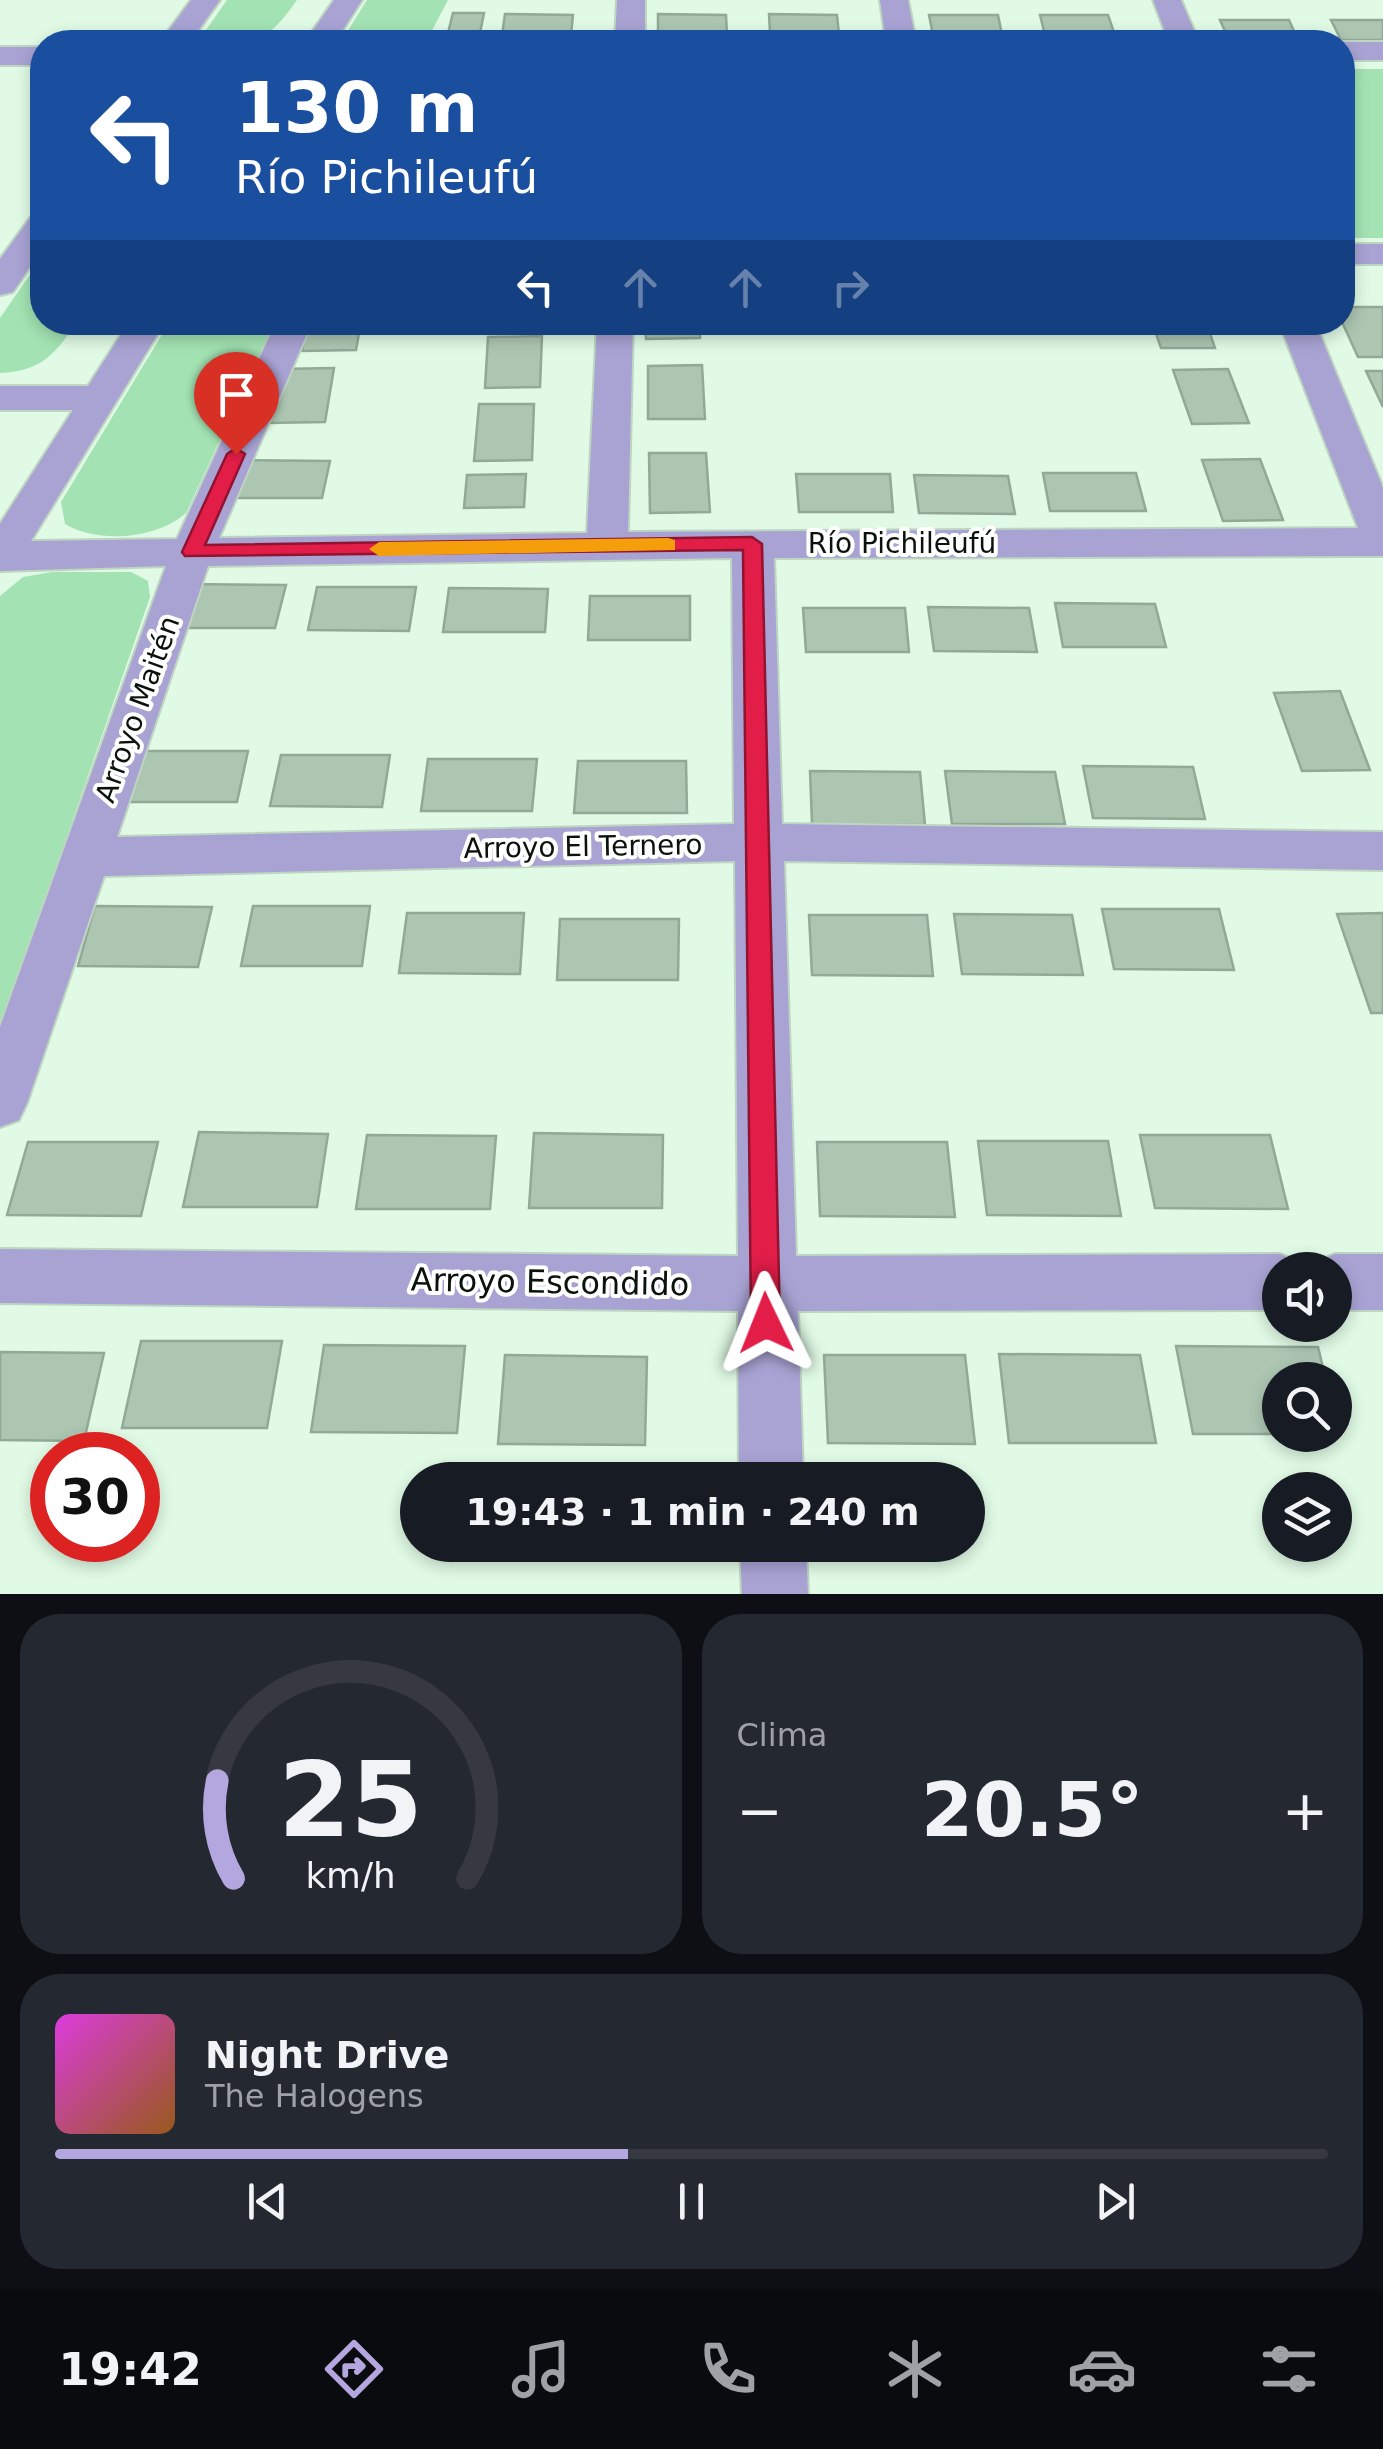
<!DOCTYPE html>
<html lang="es">
<head>
<meta charset="utf-8">
<style>
  body { margin:0; font-family:"DejaVu Sans",sans-serif; background:#242831; color:#f1f3f6; height:100vh; display:flex; flex-direction:column; font-size:38px; white-space:nowrap }
  * { box-sizing:border-box; margin:0 }
  p { font-size:32px; color:#9ea1a6 }
  .icon { flex:none; width:55px; height:55px; fill:none; stroke:currentColor; stroke-width:2; stroke-linecap:round; stroke-linejoin:round }
  .map { position:relative; height:1594px; overflow:hidden }
  .drawer { display:flex; flex-direction:column; gap:20px; padding:20px; background:#0d0f14; flex:1 }
  .drawer>* { flex:none }
  .banner { position:absolute; left:30px; top:30px; width:1325px; height:305px; border-radius:40px; box-shadow:0 5px 15px #0003; background:#1a4fa0; color:#fff; overflow:hidden }
  .buttons { position:absolute; left:1262px; top:1252px; display:grid; gap:20px }
  .buttons a { display:grid; place-items:center; width:90px; height:90px; border-radius:50%; background:#171b24; box-shadow:0 5px 15px #0003; font-size:50px }
  .speed { position:absolute; left:30px; top:1432px; display:flex; gap:20px; font-size:50px; font-weight:700; text-align:center }
  .speed>* { display:grid; place-content:center; width:130px; height:130px; border-radius:50%; background:#171b24; box-shadow:0 5px 15px #0003; line-height:1 }
  .speed .limit { border:15px solid #d22; background:#fff; color:#111 }
  .pin { position:absolute; display:grid; place-items:center; width:85px; height:85px; color:#fff; margin:-102px -42px; border-radius:50% 50% 50% 0; rotate:-45deg; box-shadow:0 0 10px #0007 }
  .pin .icon { rotate:45deg }
  .me { position:absolute; width:110px; margin:-55px; rotate:358deg; stroke-linejoin:round; filter:drop-shadow(0 0 8px #0008) }
  .turn { display:flex; align-items:center; gap:35px; height:210px; padding:0 40px; font-size:45px }
  .turn .icon { width:130px; height:130px; stroke-width:2.5 }
  .turn b { display:block; font-size:70px; line-height:85px }
  .lanes { display:flex; align-items:center; height:95px; padding:0 40px; background:#0003; justify-content:center; gap:50px; direction:ltr }
  .lanes .off { opacity:.35 }
  .big { font-size:75px; font-weight:700; line-height:1.1 }
  .drawer .card { flex:1; display:flex; flex-direction:column; justify-content:center; gap:15px; min-width:0; padding:0 35px; border-radius:40px; background:#242831 }
  .drawer .dial { align-items:center; gap:0 }
  .dial svg { height:260px; overflow:visible; fill:none; stroke:#363941; stroke-width:7; stroke-linecap:round; text-anchor:middle }
  .dial text { fill:#f1f3f6; stroke:none }
  .song { display:flex; align-items:center; gap:30px }
  .cover { width:120px; height:120px; border-radius:15px; background:linear-gradient(135deg,hsl(300 70% 55%),hsl(30 70% 35%)) }
  .played { height:10px; border-radius:5px; background:linear-gradient(90deg,#b4a7e0 45%,#363941 45%) }
  .keys { display:flex; justify-content:space-around; direction:ltr }
  .heat { display:flex; justify-content:space-between; align-items:center; font-size:55px; direction:ltr }
  .drawer .tiles { flex:1; display:grid; gap:20px; grid-template-columns:1fr 1fr }
  .card:last-child { grid-column:span 2 }
  .trip { position:absolute; left:400px; top:1462px; width:585px; height:100px; border-radius:50px; background:#171b24; box-shadow:0 5px 15px #0003; font-weight:700; line-height:100px; text-align:center }
  .tabs { display:flex; height:160px; justify-content:space-around; align-items:center; background:#090b0e; color:#9ea1a6 }
  .tabs .icon { width:70px; height:70px }
  .tabs .on { color:#b4a7e0 }
  .tabs b { font-size:45px; color:#f1f3f6 }
  .map>svg:first-child { display:block }
  .green { fill:#a3e3b3 }
  .building { fill:#adc6b2; stroke:#91a996; stroke-width:2.5 }
  .lines { fill:none; stroke-linecap:round; stroke-linejoin:round }
  .minor-casing { stroke:#bed5c2; stroke-width:4 }
  .minor { fill:#a8a3d3; fill-rule:evenodd }
  .route { fill:#e11d48; stroke:#92132f; stroke-width:2.5 }
  .slow { fill:#f59e0b }
  .labels { text-anchor:middle; stroke-width:8; stroke-linejoin:round; paint-order:stroke }
  .street-label { font-size:28px; fill:#0a120c; stroke:#fff }
  .near-street-label { font-size:32px; fill:#0a120c; stroke:#fff }
</style>
</head>
<body>
<div class="map">
<svg width="1383" height="1594" viewBox="0 0 1383 1594">
  <rect width="100%" height="100%" fill="#e0fae5"/>
  <!-- green -->
  <path class="green" d="M227,0H297C270,38 261,43 214,42L206,30Z
    M367,0H448L426,42H348L347,32Z
    M1343,69H1383V238H1343Z
    M42,257V322L76,323C55,355 41,371 0,373V318Z
    M169,323H274L186,513C157,539 98,544 65,524L61,502Z
    M52,572H131L148,581L150,597L0,1029V596L23,577Z"/>
  <!-- building -->
  <path class="building" d="M453,13H484L480,33H448Z
    M505,14L573,15L571,35H502Z
    M658,14L726,15L727,35L658,34Z
    M769,14L837,15L839,35L770,34Z
    M929,15H998L1002,35H933Z
    M1040,15H1108L1115,35H1045Z
    M1220,20H1289L1298,40H1229Z
    M1331,20H1383V40H1341Z
    M1342,307H1383V357H1358L1342,322Z
    M308,322H361L356,350L302,351Z
    M645,322H699L700,338L646,339Z
    M779,322H864V330H779Z
    M895,322H980L982,332H896Z
    M1005,322H1090L1092,331L1007,330Z
    M1152,322H1206L1215,348H1161Z
    M542,336L540,387L485,388L488,337Z
    M702,365L705,419H648V366Z
    M334,368L325,422L268,423L279,369Z
    M1228,369L1249,423L1192,424L1173,370Z
    M1366,371H1383V407Z
    M479,404H534L532,460L474,461Z
    M649,453H706L710,512L650,513Z
    M1260,459L1283,520L1223,521L1202,460Z
    M237,460L330,461L322,498H228Z
    M1043,473H1136L1146,511H1050Z
    M526,474L524,507L464,508L467,475Z
    M796,474H890L893,512H799Z
    M914,475L1008,476L1015,514L919,513Z
    M186,584L286,585L275,628H173Z
    M317,587H416L409,631L308,630Z
    M449,588L548,589L545,632H443Z
    M590,596H690V640H588Z
    M1055,603L1155,604L1166,647H1063Z
    M928,607L1029,608L1037,652L934,651Z
    M803,608H905L909,652H806Z
    M1340,691L1370,770L1302,771L1274,693Z
    M140,751H248L237,802H125Z
    M281,755H390L382,807L270,806Z
    M428,759H537L532,811H421Z
    M578,761H686L687,813H574Z
    M1083,766L1193,767L1205,819L1093,818Z
    M810,771L920,772L925,825L812,824Z
    M945,771L1055,772L1065,824H952Z
    M95,906L212,907L198,967L78,966Z
    M253,906H370L362,966H241Z
    M1102,909H1219L1234,970L1114,969Z
    M407,913H524L520,974L399,973Z
    M1383,913V1013H1371L1337,914Z
    M954,914L1072,915L1083,975L962,974Z
    M809,915H927L933,976L812,975Z
    M560,919H679L678,980H557Z
    M199,1132L328,1134L317,1207H183Z
    M534,1133L663,1135L662,1208H529Z
    M367,1135L496,1136L490,1209H356Z
    M1140,1135H1270L1288,1209L1155,1208Z
    M978,1141H1108L1121,1216L987,1215Z
    M28,1142H158L141,1216L7,1215Z
    M817,1142H947L955,1217L820,1216Z
    M141,1341H282L267,1428H122Z
    M324,1345L465,1346L457,1433L311,1432Z
    M1176,1346L1318,1347L1326,1380H1280V1434H1193Z
    M0,1352L104,1353L84,1441L0,1440Z
    M999,1354L1140,1355L1156,1443H1009Z
    M505,1355L647,1357L645,1445L498,1444Z
    M824,1355H965L975,1444L828,1443Z"/>
  <g class="lines">
    <!-- minor casing -->
    <g class="minor-casing">
      <path id="minor" d="M191,0H220L190,42H160Z
        M334,0H362L335,42H305Z
        M617,0H645V42H615Z
        M880,0H908L916,42H886Z
        M1153,0H1181L1199,42H1169Z
        M1340,42H1383V60H1342Z
        M0,47H42V65H0Z
        M42,215V249L13,292L0,295V259L30,218Z
        M1342,244H1383V264H1342Z
        M129,322H165L31,541L177,539L276,322H312L219,538L587,533L597,322H633L628,532L1358,528L1279,322H1315L1383,488V556L774,558L782,824L1383,832V870L784,861L796,1256L1280,1254L1301,1263L1304,1270H1280V1310L798,1311L803,1480H739L738,1311L0,1303V1249L738,1256L735,861L104,876L27,1103L19,1120L0,1127V1027L166,566L0,571V524L73,410H0V386H88ZM732,558L734,824L117,837L208,566Z
        M1335,1254H1383V1310H1335V1270H1311L1314,1263Z
        M740,1545H806L808,1594H742Z"/>
    </g>
    <!-- minor -->
    <use href="#minor" class="minor"/>
  </g>
  <!-- route -->
  <path class="route" d="M236,448L245,454L205,545L752,537L762,544L780,1323L776,1333L766,1337L755,1333L751,1323L743,550L185,556L182,552L227,454Z"/>
  <!-- slow -->
  <path class="slow" d="M668,538L675,540V550L379,556L369,549L379,542Z"/>
  <g class="labels">
    <!-- street labels -->
    <g class="street-label">
      <text x="902" y="553">Río Pichileufú</text>
      <text transform="translate(137 709) rotate(-70)" y="10">Arroyo Maitén</text>
      <text transform="translate(583 846) rotate(-1)" y="10">Arroyo El Ternero</text>
    </g>
    <!-- near-street labels -->
    <g class="near-street-label">
      <text transform="translate(550 1282) rotate(1)" y="11">Arroyo Escondido</text>
    </g>
  </g>
</svg>
<div class="buttons">
<a><svg class="icon" aria-label="sound" viewBox="0 0 24 24"><path d="M4 9h4l5-4v14l-5-4H4zM17 9q2 3 0 6"/></svg></a>
<a><svg class="icon" aria-label="search" viewBox="0 0 24 24"><circle cx="10" cy="10" r="6"/><path d="M15 15l6 6"/></svg></a>
<a><svg class="icon" aria-label="layers" viewBox="0 0 24 24"><path d="M12 4l9 5-9 5-9-5zM3 14l9 5 9-5"/></svg></a>
</div>
<div class="speed"><div class="limit">30</div></div>
<div class="pin" style="left:236px;top:454px;background:#d93025"><svg class="icon" aria-label="arrive" viewBox="0 0 24 24"><path d="M6 21V4h12l-3 4 3 4H6"/></svg></div>
<svg class="me" style="left:766px;top:1323px" viewBox="-20 -20 40 40"><path d="M0-17L14 15 0 8-14 15z" fill="#e11d48" stroke="#fff" stroke-width="4"/></svg>
<div class="trip">19:43 · 1 min · 240 m</div>
<div class="banner">
<div class="turn"><svg class="icon" aria-label="left" viewBox="0 0 24 24"><path d="M17 20v-9H6M10 6l-5 5 5 5"/></svg><div><b>130 m</b>Río Pichileufú</div></div>
<div class="lanes"><svg class="icon" aria-label="left" viewBox="0 0 24 24"><path d="M17 20v-9H6M10 6l-5 5 5 5"/></svg><svg class="icon off" aria-label="ahead" viewBox="0 0 24 24"><path d="M12 20V5M6 11l6-6 6 6"/></svg><svg class="icon off" aria-label="ahead" viewBox="0 0 24 24"><path d="M12 20V5M6 11l6-6 6 6"/></svg><svg class="icon off" aria-label="right" viewBox="0 0 24 24"><path d="M7 20v-9h11M14 6l5 5-5 5"/></svg></div>
</div>
</div>
<section class="drawer">
<div class="tiles">
<div class="card dial"><svg viewBox="0 0 100 80">
<path d="M14 69A42 42 0 1 1 86 69"/>
<path d="M14 69A42 42 0 0 1 9 39" stroke="#b4a7e0"/>
<text x="50" y="56" font-size="32" font-weight="700">25</text>
<text x="50" y="72" font-size="11">km/h</text>
</svg></div>
<div class="card"><p>Clima</p>
<div class="heat"><a>−</a><b class="big">20.5°</b><a>+</a></div>
</div>
<div class="card">
<div class="song"><i class="cover"></i><div><b>Night Drive</b><p>The Halogens</p></div></div>
<div class="played"></div>
<div class="keys"><svg class="icon" aria-label="previous" viewBox="0 0 24 24"><path d="M18 5L8 12l10 7zM5 5v14"/></svg><svg class="icon" aria-label="pause" viewBox="0 0 24 24"><path d="M8 5v14M16 5v14"/></svg><svg class="icon" aria-label="next" viewBox="0 0 24 24"><path d="M6 5l10 7-10 7zM19 5v14"/></svg></div>
</div>
</div>
</section>
<nav class="tabs">
<b>19:42</b>
<svg class="icon on" aria-label="directions" viewBox="0 0 24 24"><path d="M12 3l9 9-9 9-9-9zM9 14v-3h6M13 9l2 2-2 2"/></svg>
<svg class="icon" aria-label="music" viewBox="0 0 24 24"><path d="M9 18V5l10-2v13"/><circle cx="6" cy="18" r="3"/><circle cx="16" cy="16" r="3"/></svg>
<svg class="icon" aria-label="phone" viewBox="0 0 24 24"><path d="M5 4h4l2 5-3 2q2 4 5 5l2-3 5 2v4C11 20 4 13 5 4z"/></svg>
<svg class="icon" aria-label="climate" viewBox="0 0 24 24"><path d="M12 3v18M4 7l16 10M4 17L20 7"/></svg>
<svg class="icon" aria-label="car" viewBox="0 0 24 24"><path d="M5 17H2v-5l4-1 3-4h7l3 4 3 1v5h-3M9 17h6M6 11h13"/><circle cx="7" cy="17" r="2"/><circle cx="17" cy="17" r="2"/></svg>
<svg class="icon" aria-label="filters" viewBox="0 0 24 24"><path d="M4 7h16M4 17h16"/><circle cx="9" cy="7" r="2"/><circle cx="15" cy="17" r="2"/></svg>
</nav>
</body>
</html>
